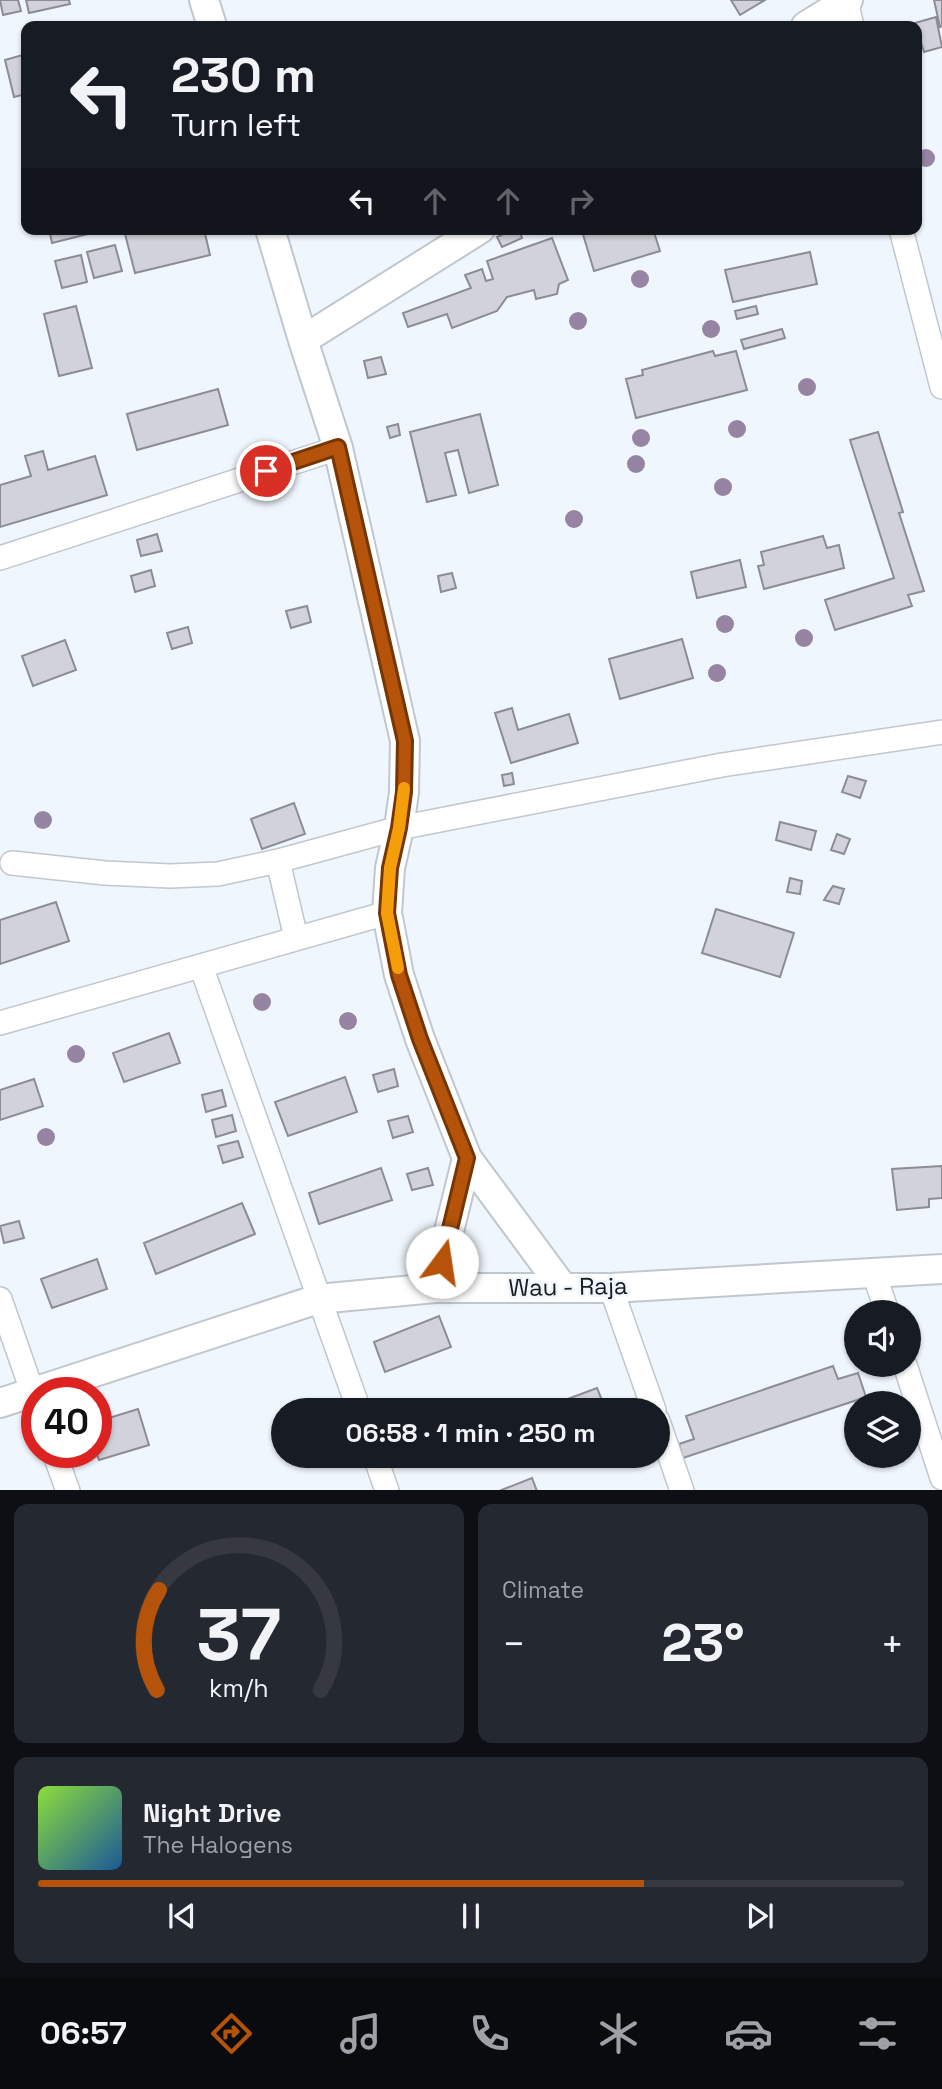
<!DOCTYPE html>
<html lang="en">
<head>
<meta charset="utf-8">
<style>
  body { margin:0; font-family:"Space Grotesk",sans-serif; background:#242831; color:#f1f3f6; height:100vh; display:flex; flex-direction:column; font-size:26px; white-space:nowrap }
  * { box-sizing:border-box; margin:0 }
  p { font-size:23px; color:#9ea1a6 }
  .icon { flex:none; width:38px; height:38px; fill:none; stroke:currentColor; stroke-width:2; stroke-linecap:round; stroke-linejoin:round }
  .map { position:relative; height:1490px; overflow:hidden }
  .side { display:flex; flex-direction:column; gap:14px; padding:14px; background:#0d0f14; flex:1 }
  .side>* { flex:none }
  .top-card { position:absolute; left:21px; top:21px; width:901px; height:214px; border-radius:14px; box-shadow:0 2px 5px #0004; background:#171b24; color:#f1f3f6; overflow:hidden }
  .buttons { position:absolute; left:844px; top:1300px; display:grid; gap:14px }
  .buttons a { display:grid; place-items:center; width:77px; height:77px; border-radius:50%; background:#171b24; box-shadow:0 2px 5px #0004; font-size:35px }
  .speed { position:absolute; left:21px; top:1377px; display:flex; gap:14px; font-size:35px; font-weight:700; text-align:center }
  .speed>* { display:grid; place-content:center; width:91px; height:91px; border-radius:50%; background:#171b24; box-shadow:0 2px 5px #0004; line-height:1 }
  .speed .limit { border:10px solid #d22; background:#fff; color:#111 }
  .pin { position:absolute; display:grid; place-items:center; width:60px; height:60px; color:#fff; margin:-30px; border:4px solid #fff; border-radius:50%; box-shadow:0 2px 7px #0007 }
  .me { position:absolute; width:77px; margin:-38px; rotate:14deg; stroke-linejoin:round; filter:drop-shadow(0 0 5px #0008) }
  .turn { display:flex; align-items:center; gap:24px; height:147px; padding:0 35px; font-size:32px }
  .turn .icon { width:91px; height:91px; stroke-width:2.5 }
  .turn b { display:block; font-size:49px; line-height:60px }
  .lanes { display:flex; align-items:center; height:66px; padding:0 35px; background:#0003; justify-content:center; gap:35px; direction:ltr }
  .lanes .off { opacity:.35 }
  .big { font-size:52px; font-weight:700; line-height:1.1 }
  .side .tile { flex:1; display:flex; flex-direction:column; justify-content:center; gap:10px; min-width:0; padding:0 24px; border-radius:14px; background:#242831 }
  .side .dial { align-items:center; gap:0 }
  .dial svg { height:182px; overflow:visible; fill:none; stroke:#363941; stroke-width:7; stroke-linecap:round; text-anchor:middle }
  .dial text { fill:#f1f3f6; stroke:none }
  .song { display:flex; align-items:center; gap:21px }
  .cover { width:84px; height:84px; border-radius:10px; background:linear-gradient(135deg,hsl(90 70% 55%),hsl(210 70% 35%)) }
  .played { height:7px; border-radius:4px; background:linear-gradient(90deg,#b45309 70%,#363941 70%) }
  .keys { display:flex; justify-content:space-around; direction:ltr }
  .heat { display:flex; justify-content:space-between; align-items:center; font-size:38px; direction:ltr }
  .side .tiles { flex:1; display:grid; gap:14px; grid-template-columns:1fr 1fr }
  .tile:last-child { grid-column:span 2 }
  .trip { position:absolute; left:271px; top:1398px; width:399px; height:70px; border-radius:35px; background:#171b24; box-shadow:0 2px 5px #0004; font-weight:700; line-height:70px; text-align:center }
  .tabs { display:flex; height:112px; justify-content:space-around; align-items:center; background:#090b0e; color:#9ea1a6 }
  .tabs .icon { width:49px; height:49px }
  .tabs .current { color:#b45309 }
  .tabs b { font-size:32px; color:#f1f3f6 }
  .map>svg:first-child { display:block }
  .building { fill:#d2d2da; stroke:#8c8d94; stroke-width:2 }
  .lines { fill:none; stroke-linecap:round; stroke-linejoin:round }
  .minor-casing { stroke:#c1c7ce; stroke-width:26 }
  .tertiary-casing { stroke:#c1c7ce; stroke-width:32 }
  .minor { stroke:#fff; stroke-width:23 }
  .tertiary { stroke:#fff; stroke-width:28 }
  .tree { fill:#9684a2 }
  .route-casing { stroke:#753606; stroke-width:18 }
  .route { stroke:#b45309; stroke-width:12 }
  .slow { stroke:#f59e0b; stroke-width:12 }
  .labels { text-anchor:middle; stroke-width:5; stroke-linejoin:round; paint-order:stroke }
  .street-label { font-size:24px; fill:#1a1c1f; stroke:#f0f6fd }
</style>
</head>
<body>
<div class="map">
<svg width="942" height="1491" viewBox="0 0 942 1491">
  <rect width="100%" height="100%" fill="#f0f6fd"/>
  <!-- building -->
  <path class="building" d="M0,0H18L21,11L3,15Z
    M26,0H69L70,4L29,13Z
    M731,0H765L740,15Z
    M934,0H942V26L940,27Z
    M936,17L942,47L924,52L915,23Z
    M26,54V94L14,97L5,60Z
    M49,229H100V231L52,243Z
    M129,229H204L210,255L135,273L124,230Z
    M515,229H519L522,238L502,247L497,237Z
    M588,229H653L660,251L594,271L582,231Z
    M552,238L568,280L559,284L557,294L536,299L534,290L507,297L497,311L452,328L447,314L408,327L403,313L471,288L465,275L482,269L486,281L493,279L487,261Z
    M115,245L122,271L94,278L87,252Z
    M810,252L817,284L733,302L725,270Z
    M81,255L87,282L62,288L55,261Z
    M76,306L92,368L59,376L44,314Z
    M756,306L758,314L737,319L735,311Z
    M782,329L785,338L744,349L741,340Z
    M713,351L715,356L736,351L747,390L636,418L626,379L643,375L642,370Z
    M381,357L386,374L368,378L364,361Z
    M218,389L228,425L137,450L127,414Z
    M480,414L498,485L469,493L458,450L445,453L456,495L427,502L410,432Z
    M398,424L400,435L390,438L387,427Z
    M878,432L903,512L899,513L924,591L908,595L912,606L835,630L825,600L894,578L850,440Z
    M43,451L48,470L95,456L107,495L0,527V485L31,476L25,456Z
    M157,534L162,551L141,556L137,540Z
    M823,536L827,548L839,545L844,568L764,589L758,566L764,565L761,552Z
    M740,560L746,587L697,598L691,572Z
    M151,570L155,586L135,592L131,576Z
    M452,573L456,588L441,592L438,576Z
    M307,606L311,622L291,628L286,611Z
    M188,627L192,643L172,649L167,633Z
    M682,639L693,678L620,699L609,659Z
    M65,640L76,670L33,686L22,656Z
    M512,708L518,730L569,714L578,743L511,763L495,713Z
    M512,773L514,784L504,786L502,775Z
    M848,776L866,781L860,798L842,792Z
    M294,803L305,834L262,849L251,819Z
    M780,822L816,831L811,850L776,840Z
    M837,834L850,839L844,854L831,850Z
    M790,878L802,881L800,894L787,892Z
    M833,886L844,889L839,904L824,900Z
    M56,902L69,941L0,964V920Z
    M716,909L794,933L780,977L702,953Z
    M169,1033L180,1063L124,1082L113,1053Z
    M394,1069L398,1086L378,1092L373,1075Z
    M345,1077L357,1112L288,1136L275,1102Z
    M34,1079L43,1106L0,1120V1090Z
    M222,1090L226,1106L206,1112L202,1095Z
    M232,1115L236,1131L216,1137L212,1120Z
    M408,1116L413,1132L393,1138L388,1121Z
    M238,1141L243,1157L223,1163L218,1146Z
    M942,1166V1198L929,1199V1207L897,1210L892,1169Z
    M381,1168L392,1200L319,1224L309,1193Z
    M428,1168L433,1185L412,1190L407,1174Z
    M242,1203L255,1234L156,1274L144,1243Z
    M19,1221L24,1238L4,1243L0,1226Z
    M97,1259L107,1289L52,1308L41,1279Z
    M439,1316L451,1347L385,1372L374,1342Z
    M833,1366L838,1379L858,1373L866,1397L683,1458L679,1444L694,1439L686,1416Z
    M597,1388L606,1410H538Z
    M138,1409L149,1445L99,1460L96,1452V1422Z
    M532,1478L537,1491H499Z"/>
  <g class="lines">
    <!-- minor casing -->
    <g class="minor-casing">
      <path id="minor" d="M846,1L852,26
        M901,229L942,387
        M0,558L338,448
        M278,861L296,938
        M12,863L105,873L170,876L218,874L278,861L399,828L722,765L942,732
        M201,966L359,1410
        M0,1023L387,913
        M874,1273L887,1312
        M611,1288L654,1410
        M0,1299L37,1405
        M905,1365L942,1478
        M658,1421L682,1491
        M54,1452L68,1491
        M375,1456L387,1491"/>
    </g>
    <!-- tertiary casing -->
    <g class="tertiary-casing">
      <path id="tertiary" d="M204,0L212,26
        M806,26L848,0
        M270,229L303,340L338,448L405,741L404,792L399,828L390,868L387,913L399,975L420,1039L467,1158L435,1288
        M303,340L480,229
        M467,1158L563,1288
        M0,1403L318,1299L435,1288H611L942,1269"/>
    </g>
    <!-- minor -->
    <use href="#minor" class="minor"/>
    <!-- tertiary -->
    <use href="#tertiary" class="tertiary"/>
  </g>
  <!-- trees -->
  <g class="tree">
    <circle cx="926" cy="158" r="9"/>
    <circle cx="640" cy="279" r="9"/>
    <circle cx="578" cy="321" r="9"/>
    <circle cx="711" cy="329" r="9"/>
    <circle cx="807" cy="387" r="9"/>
    <circle cx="737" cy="429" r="9"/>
    <circle cx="641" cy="438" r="9"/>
    <circle cx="636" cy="464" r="9"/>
    <circle cx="723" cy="487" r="9"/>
    <circle cx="574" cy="519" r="9"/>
    <circle cx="725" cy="624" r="9"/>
    <circle cx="804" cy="638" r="9"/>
    <circle cx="717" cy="673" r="9"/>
    <circle cx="43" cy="820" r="9"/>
    <circle cx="262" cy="1002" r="9"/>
    <circle cx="348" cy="1021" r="9"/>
    <circle cx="76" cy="1054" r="9"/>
    <circle cx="46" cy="1137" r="9"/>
  </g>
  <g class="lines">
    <!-- route casing -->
    <g class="route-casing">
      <path id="route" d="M266,471L338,447L405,741L404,792L399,828L390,868L387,913L399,975L420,1039L467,1158L442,1262"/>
    </g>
    <!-- route -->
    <use href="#route" class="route"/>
    <!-- slow -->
    <path class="slow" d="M398,968L387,913L390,868L399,828L404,788"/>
  </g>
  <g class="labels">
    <!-- street labels -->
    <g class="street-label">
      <text transform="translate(568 1287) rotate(-1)" y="8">Wau - Raja</text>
    </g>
  </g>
</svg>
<div class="buttons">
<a><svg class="icon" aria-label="sound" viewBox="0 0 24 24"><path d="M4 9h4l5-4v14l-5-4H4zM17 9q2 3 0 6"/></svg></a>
<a><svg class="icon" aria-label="layers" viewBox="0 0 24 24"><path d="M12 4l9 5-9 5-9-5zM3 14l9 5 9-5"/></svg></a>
</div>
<div class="speed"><div class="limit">40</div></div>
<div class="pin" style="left:266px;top:471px;background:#d93025"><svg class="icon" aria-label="arrive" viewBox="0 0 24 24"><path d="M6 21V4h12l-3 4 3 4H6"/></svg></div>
<svg class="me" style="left:442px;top:1262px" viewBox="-20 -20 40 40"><circle r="19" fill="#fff"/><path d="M0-13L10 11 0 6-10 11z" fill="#b45309"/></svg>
<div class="trip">06:58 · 1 min · 250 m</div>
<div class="top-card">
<div class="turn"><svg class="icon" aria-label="left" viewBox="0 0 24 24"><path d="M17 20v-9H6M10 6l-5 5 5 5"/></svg><div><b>230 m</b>Turn left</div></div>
<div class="lanes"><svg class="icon" aria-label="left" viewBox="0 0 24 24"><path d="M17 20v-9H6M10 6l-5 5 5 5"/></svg><svg class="icon off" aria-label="ahead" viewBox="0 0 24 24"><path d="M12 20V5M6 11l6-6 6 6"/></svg><svg class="icon off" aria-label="ahead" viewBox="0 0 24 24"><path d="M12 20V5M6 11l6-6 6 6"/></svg><svg class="icon off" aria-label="right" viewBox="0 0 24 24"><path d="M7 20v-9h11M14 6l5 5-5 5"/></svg></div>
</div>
</div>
<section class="side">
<div class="tiles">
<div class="tile dial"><svg viewBox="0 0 100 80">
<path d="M14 69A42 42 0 1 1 86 69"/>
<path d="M14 69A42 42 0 0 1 15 25" stroke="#b45309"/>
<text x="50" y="56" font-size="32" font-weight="700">37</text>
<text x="50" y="72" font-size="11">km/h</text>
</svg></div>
<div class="tile"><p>Climate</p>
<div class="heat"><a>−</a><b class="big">23°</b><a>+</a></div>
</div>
<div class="tile">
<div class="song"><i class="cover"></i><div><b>Night Drive</b><p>The Halogens</p></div></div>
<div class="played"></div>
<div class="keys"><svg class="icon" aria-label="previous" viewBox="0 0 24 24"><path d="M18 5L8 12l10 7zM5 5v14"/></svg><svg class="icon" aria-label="pause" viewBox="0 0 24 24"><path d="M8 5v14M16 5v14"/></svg><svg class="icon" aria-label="next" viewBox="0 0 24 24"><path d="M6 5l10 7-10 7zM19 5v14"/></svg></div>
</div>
</div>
</section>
<nav class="tabs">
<b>06:57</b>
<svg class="icon current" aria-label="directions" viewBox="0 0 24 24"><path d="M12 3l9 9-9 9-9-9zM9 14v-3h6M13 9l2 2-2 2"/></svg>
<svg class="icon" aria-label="music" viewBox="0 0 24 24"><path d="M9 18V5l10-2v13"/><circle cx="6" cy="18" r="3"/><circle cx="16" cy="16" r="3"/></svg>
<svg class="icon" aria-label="phone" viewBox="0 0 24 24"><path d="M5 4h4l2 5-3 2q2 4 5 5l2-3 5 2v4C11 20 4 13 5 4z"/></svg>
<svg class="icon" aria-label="climate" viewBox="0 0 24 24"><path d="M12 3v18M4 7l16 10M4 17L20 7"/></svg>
<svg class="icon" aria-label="car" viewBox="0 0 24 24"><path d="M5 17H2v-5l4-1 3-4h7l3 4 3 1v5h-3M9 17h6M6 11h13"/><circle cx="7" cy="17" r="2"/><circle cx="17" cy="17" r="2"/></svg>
<svg class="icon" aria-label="filters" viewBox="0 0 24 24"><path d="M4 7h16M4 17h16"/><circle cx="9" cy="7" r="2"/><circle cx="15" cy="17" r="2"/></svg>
</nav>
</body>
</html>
